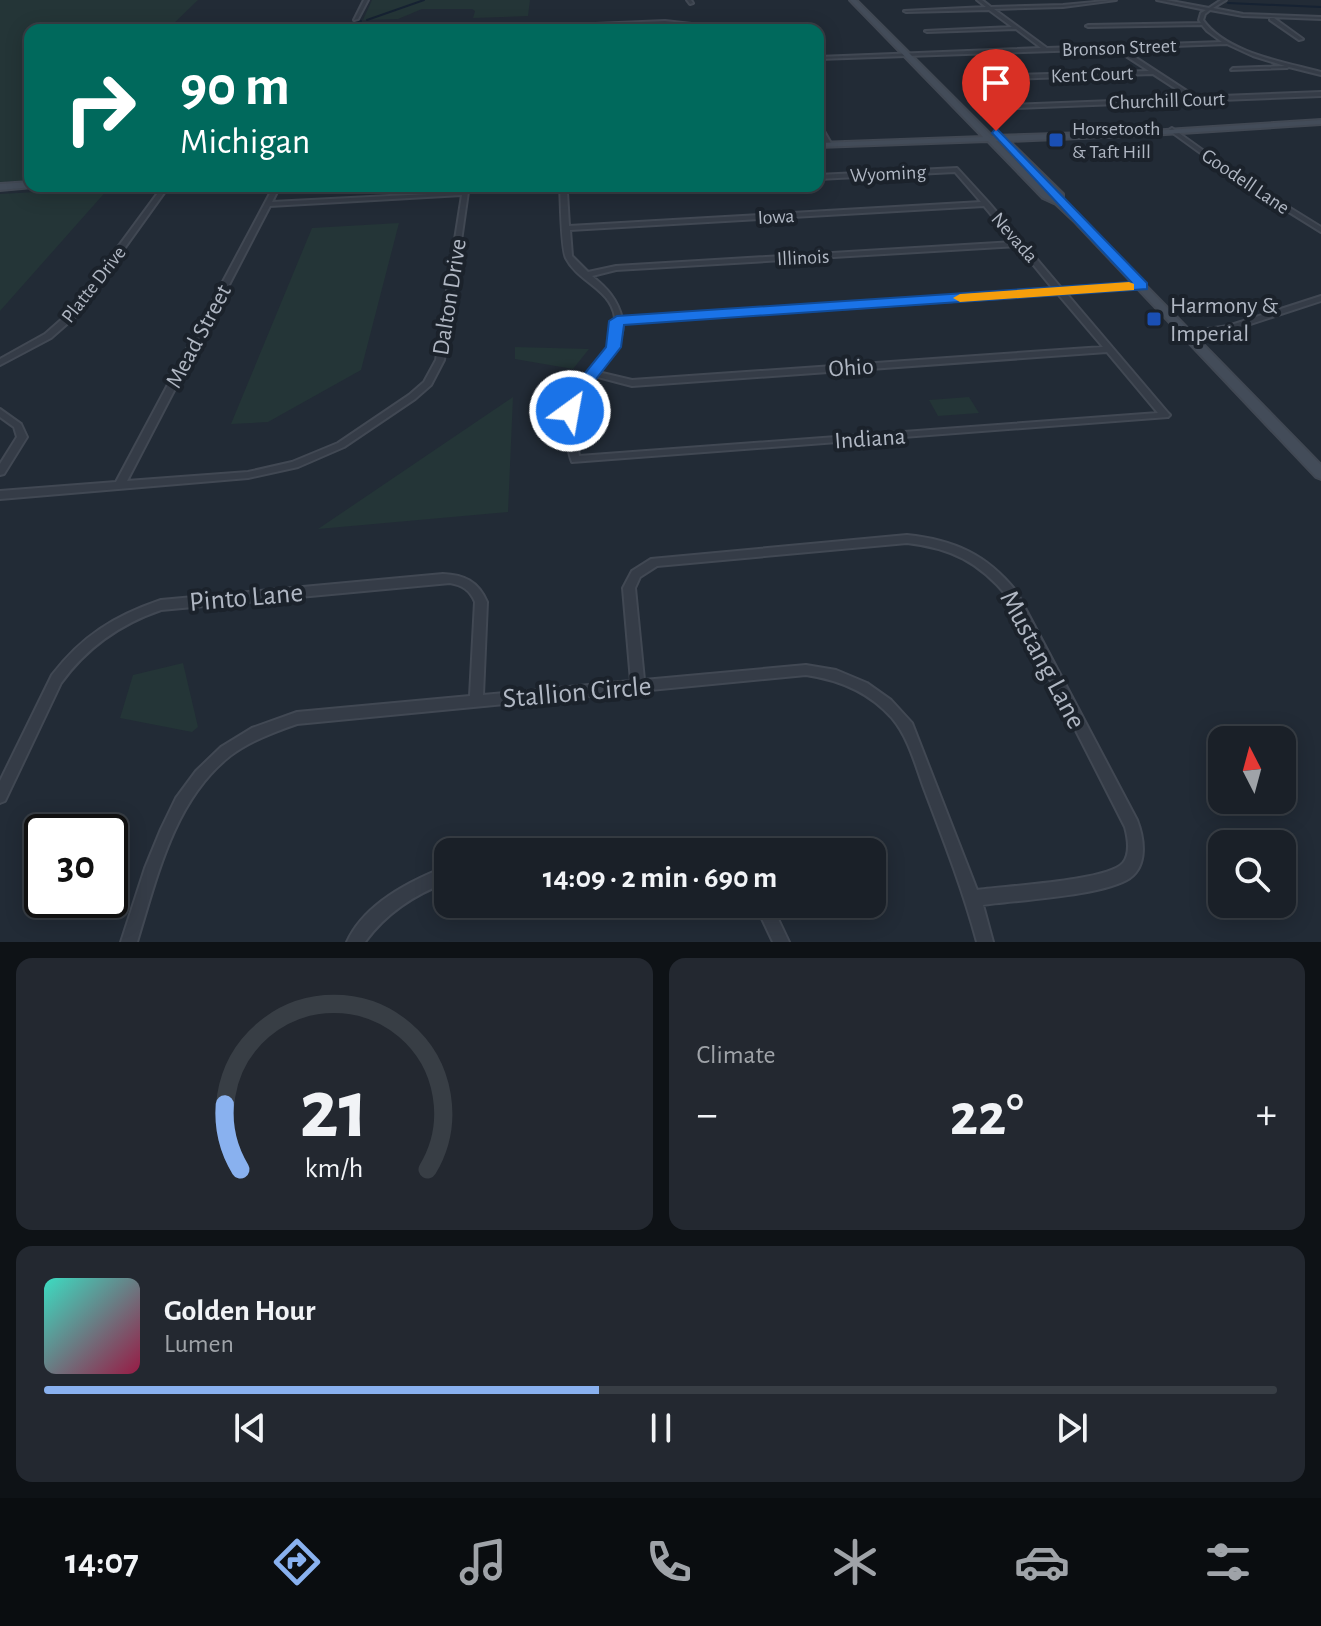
<!DOCTYPE html>
<html lang="en">
<head>
<meta charset="utf-8">
<style>
  body { margin:0; font-family:"Alegreya Sans",sans-serif; background:#232830; color:#f1f3f6; height:100vh; display:flex; flex-direction:column; font-size:30px; white-space:nowrap }
  * { box-sizing:border-box; margin:0 }
  p { font-size:26px; color:#9fa3a8 }
  .icon { flex:none; width:44px; height:44px; fill:none; stroke:currentColor; stroke-width:2; stroke-linecap:round; stroke-linejoin:round }
  .map { position:relative; height:942px; overflow:hidden }
  .details { display:flex; flex-direction:column; gap:16px; padding:16px; background:#0e1216; flex:1 }
  .details>* { flex:none }
  .banner { position:absolute; left:24px; top:24px; width:800px; height:168px; border-radius:16px; box-shadow:0 4px 20px #0003,0 0 0 2px #383e45; background:#00695c; color:#fff; overflow:hidden }
  .needle { width:52px; rotate:354deg }
  .buttons { position:absolute; left:1208px; top:726px; display:grid; gap:16px }
  .buttons a { display:grid; place-items:center; width:88px; height:88px; border-radius:16px; background:#1a2028; box-shadow:0 4px 20px #0003,0 0 0 2px #383e45; font-size:40px }
  .speed { position:absolute; left:24px; top:814px; display:flex; gap:16px; font-size:40px; font-weight:700; text-align:center }
  .speed>* { display:grid; place-content:center; width:104px; height:104px; border-radius:50%; background:#1a2028; box-shadow:0 4px 20px #0003,0 0 0 2px #383e45; line-height:1 }
  .speed .limit { border:4px solid #111; border-radius:12px; background:#fff; color:#111 }
  .pin { position:absolute; display:grid; place-items:center; width:68px; height:68px; color:#fff; margin:-82px -34px; border-radius:50% 50% 50% 0; rotate:-45deg; box-shadow:0 0 8px #0007 }
  .pin .icon { rotate:45deg }
  .me { position:absolute; width:88px; margin:-44px; rotate:32deg; stroke-linejoin:round; filter:drop-shadow(0 0 6px #0008) }
  .turn { display:flex; align-items:center; gap:28px; height:168px; padding:0 24px; font-size:36px }
  .turn .icon { width:104px; height:104px; stroke-width:2.5 }
  .turn b { display:block; font-size:56px; line-height:68px }
  .big { font-size:60px; font-weight:600; line-height:1.1 }
  .details .card { flex:1; display:flex; flex-direction:column; justify-content:center; gap:12px; min-width:0; padding:0 28px; border-radius:16px; background:#232830 }
  .details .dial { align-items:center; gap:0 }
  .dial svg { height:208px; overflow:visible; fill:none; stroke:#383e45; stroke-width:7; stroke-linecap:round; text-anchor:middle }
  .dial text { fill:#f1f3f6; stroke:none }
  .song { display:flex; align-items:center; gap:24px }
  .cover { width:96px; height:96px; border-radius:12px; background:linear-gradient(135deg,hsl(170 70% 55%),hsl(340 70% 35%)) }
  .played { height:8px; border-radius:4px; background:linear-gradient(90deg,#89b1ef 45%,#383e45 45%) }
  .keys { display:flex; justify-content:space-around; direction:ltr }
  .heat { display:flex; justify-content:space-between; align-items:center; font-size:44px; direction:ltr }
  .details .tiles { flex:1; display:grid; gap:16px; grid-template-columns:1fr 1fr }
  .card:last-child { grid-column:span 2 }
  .trip { position:absolute; left:434px; top:838px; width:452px; height:80px; border-radius:16px; background:#1a2028; box-shadow:0 4px 20px #0003,0 0 0 2px #383e45; font-weight:600; line-height:80px; text-align:center }
  .tabs { display:flex; height:128px; justify-content:space-around; align-items:center; background:#0a0d10; color:#9fa3a8 }
  .tabs .icon { width:56px; height:56px }
  .tabs .active { color:#89b1ef }
  .tabs b { font-size:36px; color:#f1f3f6 }
  .map>svg:first-child { display:block }
  .green { fill:#243537 }
  .lines { fill:none; stroke-linecap:round; stroke-linejoin:round }
  .stream { stroke:#162232; stroke-width:2 }
  .street-casing { stroke:#414853; stroke-width:4 }
  .secondary-casing { stroke:#414853; stroke-width:4 }
  .street { fill:#353c47; fill-rule:evenodd }
  .secondary { fill:#434c59; fill-rule:evenodd }
  .route { fill:#1a73e8; stroke:#114b97; stroke-width:2 }
  .slow { fill:#f59e0b }
  .transit-dot { fill:#1a4fb4; stroke:#1b222b; stroke-width:3 }
  .labels { text-anchor:middle; stroke-width:8; stroke-linejoin:round; paint-order:stroke }
  .far-street-label { font-size:20px; fill:#b0b7c3; stroke:#1b222b }
  .far-poi-label { font-size:20px; fill:#b0b7c3; stroke:#1b222b; text-anchor:start }
  .street-label { font-size:24px; fill:#b0b7c3; stroke:#1b222b }
  .poi-label { font-size:24px; fill:#b0b7c3; stroke:#1b222b; text-anchor:start }
  .near-street-label { font-size:28px; fill:#b0b7c3; stroke:#1b222b }
</style>
</head>
<body>
<div class="map">
<svg width="1321" height="942" viewBox="0 0 1321 942">
  <rect width="100%" height="100%" fill="#222b36"/>
  <!-- green -->
  <path class="green" d="M0,0H198L169,28L351,23L347,30H30V181L0,182Z
    M372,0H530L528,16L473,18L475,11L472,9H422L398,19L363,20Z
    M109,188L0,311V194Z
    M399,223L361,370L268,422L231,424L312,228Z
    M515,347L589,349L573,369L515,359Z
    M513,397L508,512L318,529Z
    M969,397L979,413L938,416L929,400Z
    M183,663L198,727L192,732L120,718L133,675Z"/>
  <g class="lines">
    <!-- stream -->
    <path class="stream" d="M1228,3L1321,7
      M367,20L424,0
      M357,22L361,21"/>
    <!-- street casing -->
    <g class="street-casing">
      <path id="street" d="M364,0H368L358,19L354,20Z
        M687,0H691L693,3L690,4Z
        M977,0H982L991,7L1063,5L1116,0L1063,7L994,9L1047,48L1222,42L1207,31L1202,25L1088,27L1086,26L1088,25L1201,23L1199,20L1201,13L1206,10L1157,0H1166L1209,8L1221,0H1226L1213,8L1243,14L1321,17V19L1243,16L1210,10L1205,14L1203,20C1226,53 1284,62 1321,72V75L1289,67L1287,68L1231,70L1233,68L1285,66L1253,56L1227,44L1121,48L1196,97L1321,92V96L1013,108L1011,107V105L1190,98L1153,74L981,80L978,78L981,76L1149,71L1115,49L818,59V57L1041,48L1016,29L927,32L925,31L1012,27L989,10L906,12L904,11L986,7Z
        M1270,18H1274L1303,39L1299,40L1270,20Z
        M665,21L745,30H730L665,23L455,30Z
        M789,27H793L792,30H788Z
        M818,124L821,126L832,145L831,146L826,145L818,131Z
        M1172,128L1243,179L1321,227V232L1239,181L1170,131L1169,130Z
        M957,168L989,203L1062,289L1145,284V288H1142L1066,293L1168,413L1170,415L1168,417L572,462C569,455 568,446 567,438C563,405 571,391 593,367C602,357 613,345 615,330C620,290 580,286 566,258C561,248 561,201 560,186H566V188L639,186L636,188L567,192L569,226L981,202L955,172L818,179V175ZM984,206L1014,242L616,266L588,272L572,256L570,230ZM1018,246L1054,290L622,318C617,299 607,288 592,276L616,270ZM1058,294L1103,347L632,380L598,372C610,358 623,343 623,323ZM1107,352L1158,413L579,456C574,421 570,406 594,376L632,386Z
        M163,186H169L76,316L51,338L0,365V359L45,334L70,312Z
        M274,186H280L272,202L468,192L444,360L431,385L415,399L344,447L298,467L248,478L0,499V491L116,482ZM462,195L436,360L424,382L409,395L338,443L292,462L248,472L127,481L270,206Z
        M1321,296V301L1232,330L1187,336L1183,334L1187,332L1228,326Z
        M0,409L21,424L27,437L4,474L0,475V464L17,437L14,427L0,417Z
        M907,535C954,540 986,554 1016,591L1137,820C1144,838 1148,865 1130,878C1103,896 1017,900 983,905L993,942H977C963,890 944,841 925,791C916,767 909,738 892,718C869,692 840,680 806,675L297,724C274,732 250,741 230,756C174,800 157,877 137,942H121L145,868L161,829L176,798L196,771L221,747L252,728L297,712L470,696L475,602C470,590 462,585 450,583L161,610C120,624 87,647 61,683L5,801L0,803V781L52,675C82,636 114,616 161,600L443,574C464,575 478,581 487,602L483,695L631,681L623,588L632,571L651,559ZM907,543C951,548 979,562 1008,597L1125,827C1128,838 1131,853 1123,863C1108,881 1004,886 977,890L912,723L891,700L867,683L836,670L806,665L644,680L635,588L640,577L657,566Z
        M660,839L695,845L700,847L702,852H609L611,847L616,845Z
        M448,866V882C415,894 386,913 365,942H347C364,904 411,880 448,866Z
        M755,904H771L789,942H773Z"/>
    </g>
    <!-- secondary casing -->
    <g class="secondary-casing">
      <path id="secondary" d="M850,0H856L992,136L1150,131L1321,120V124L1150,135L1009,141L1063,194V201L1321,465V479L1316,477L1073,220L1056,204L1043,198L988,141L818,147V143L983,137ZM996,141H1001L1055,197L1049,194Z
        M30,182V186L33,187L0,190V184Z"/>
    </g>
    <!-- street -->
    <use href="#street" class="street"/>
    <!-- secondary -->
    <use href="#secondary" class="secondary"/>
  </g>
  <!-- route -->
  <path class="route" d="M996,128L1147,283V289L624,325L621,347L586,392L576,415H564L562,411L573,388L606,347L609,321L617,316L1131,282L992,133Z"/>
  <!-- slow -->
  <path class="slow" d="M1129,282L1134,284V290L960,302L953,298L960,294Z"/>
  <!-- markers -->
  <g class="transit-dot">
    <rect x="1048" y="132" width="16" height="16" rx="4"/>
    <rect x="1146" y="311" width="16" height="16" rx="4"/>
  </g>
  <g class="labels">
    <!-- far-street labels -->
    <g class="far-street-label">
      <text transform="translate(1119 47) rotate(-2)" y="7">Bronson Street</text>
      <text transform="translate(1092 74) rotate(-2)" y="7">Kent Court</text>
      <text transform="translate(1167 100) rotate(-2)" y="7">Churchill Court</text>
      <text transform="translate(888 173) rotate(-3)" y="7">Wyoming</text>
      <text transform="translate(1246 181) rotate(34)" y="7">Goodell Lane</text>
      <text transform="translate(776 216) rotate(-3)" y="7">Iowa</text>
      <text transform="translate(1015 237) rotate(49)" y="7">Nevada</text>
      <text transform="translate(803 257) rotate(-3)" y="7">Illinois</text>
      <text transform="translate(93 284) rotate(-52)" y="7">Platte Drive</text>
    </g>
    <!-- far-poi labels -->
    <g class="far-poi-label">
      <text x="1072" y="135">Horsetooth<tspan x="1072" dy="23">&amp; Taft Hill</tspan></text>
    </g>
    <!-- street labels -->
    <g class="street-label">
      <text transform="translate(449 297) rotate(-81)" y="8">Dalton Drive</text>
      <text transform="translate(198 336) rotate(-62)" y="8">Mead Street</text>
      <text transform="translate(851 367) rotate(-4)" y="8">Ohio</text>
      <text transform="translate(870 438) rotate(-4)" y="8">Indiana</text>
    </g>
    <!-- poi labels -->
    <g class="poi-label">
      <text x="1170" y="313">Harmony &amp;<tspan x="1170" dy="28">Imperial</tspan></text>
    </g>
    <!-- near-street labels -->
    <g class="near-street-label">
      <text transform="translate(246 596) rotate(-5)" y="10">Pinto Lane</text>
      <text transform="translate(1044 659) rotate(62)" y="10">Mustang Lane</text>
      <text transform="translate(577 691) rotate(-5)" y="10">Stallion Circle</text>
    </g>
  </g>
</svg>
<div class="buttons">
<a><svg class="needle" viewBox="-14 -14 28 28"><path d="M0-13l5 13h-10z" fill="#e53935"/><path d="M0 13l5-13h-10z" fill="#9fa3a8"/></svg></a>
<a><svg class="icon" aria-label="search" viewBox="0 0 24 24"><circle cx="10" cy="10" r="6"/><path d="M15 15l6 6"/></svg></a>
</div>
<div class="speed"><div class="limit">30</div></div>
<div class="pin" style="left:996px;top:131px;background:#d93025"><svg class="icon" aria-label="arrive" viewBox="0 0 24 24"><path d="M6 21V4h12l-3 4 3 4H6"/></svg></div>
<svg class="me" style="left:570px;top:411px" viewBox="-20 -20 40 40"><circle r="17" fill="#1a73e8" stroke="#fff" stroke-width="3"/><path d="M0-11L8 9 0 5-8 9z" fill="#fff"/></svg>
<div class="trip">14:09 · 2 min · 690 m</div>
<div class="banner">
<div class="turn"><svg class="icon" aria-label="right" viewBox="0 0 24 24"><path d="M7 20v-9h11M14 6l5 5-5 5"/></svg><div><b>90 m</b>Michigan</div></div>
</div>
</div>
<section class="details">
<div class="tiles">
<div class="card dial"><svg viewBox="0 0 100 80">
<path d="M14 69A42 42 0 1 1 86 69"/>
<path d="M14 69A42 42 0 0 1 8 44" stroke="#89b1ef"/>
<text x="50" y="56" font-size="32" font-weight="700">21</text>
<text x="50" y="72" font-size="11">km/h</text>
</svg></div>
<div class="card"><p>Climate</p>
<div class="heat"><a>−</a><b class="big">22°</b><a>+</a></div>
</div>
<div class="card">
<div class="song"><i class="cover"></i><div><b>Golden Hour</b><p>Lumen</p></div></div>
<div class="played"></div>
<div class="keys"><svg class="icon" aria-label="previous" viewBox="0 0 24 24"><path d="M18 5L8 12l10 7zM5 5v14"/></svg><svg class="icon" aria-label="pause" viewBox="0 0 24 24"><path d="M8 5v14M16 5v14"/></svg><svg class="icon" aria-label="next" viewBox="0 0 24 24"><path d="M6 5l10 7-10 7zM19 5v14"/></svg></div>
</div>
</div>
</section>
<nav class="tabs">
<b>14:07</b>
<svg class="icon active" aria-label="directions" viewBox="0 0 24 24"><path d="M12 3l9 9-9 9-9-9zM9 14v-3h6M13 9l2 2-2 2"/></svg>
<svg class="icon" aria-label="music" viewBox="0 0 24 24"><path d="M9 18V5l10-2v13"/><circle cx="6" cy="18" r="3"/><circle cx="16" cy="16" r="3"/></svg>
<svg class="icon" aria-label="phone" viewBox="0 0 24 24"><path d="M5 4h4l2 5-3 2q2 4 5 5l2-3 5 2v4C11 20 4 13 5 4z"/></svg>
<svg class="icon" aria-label="climate" viewBox="0 0 24 24"><path d="M12 3v18M4 7l16 10M4 17L20 7"/></svg>
<svg class="icon" aria-label="car" viewBox="0 0 24 24"><path d="M5 17H2v-5l4-1 3-4h7l3 4 3 1v5h-3M9 17h6M6 11h13"/><circle cx="7" cy="17" r="2"/><circle cx="17" cy="17" r="2"/></svg>
<svg class="icon" aria-label="filters" viewBox="0 0 24 24"><path d="M4 7h16M4 17h16"/><circle cx="9" cy="7" r="2"/><circle cx="15" cy="17" r="2"/></svg>
</nav>
</body>
</html>
